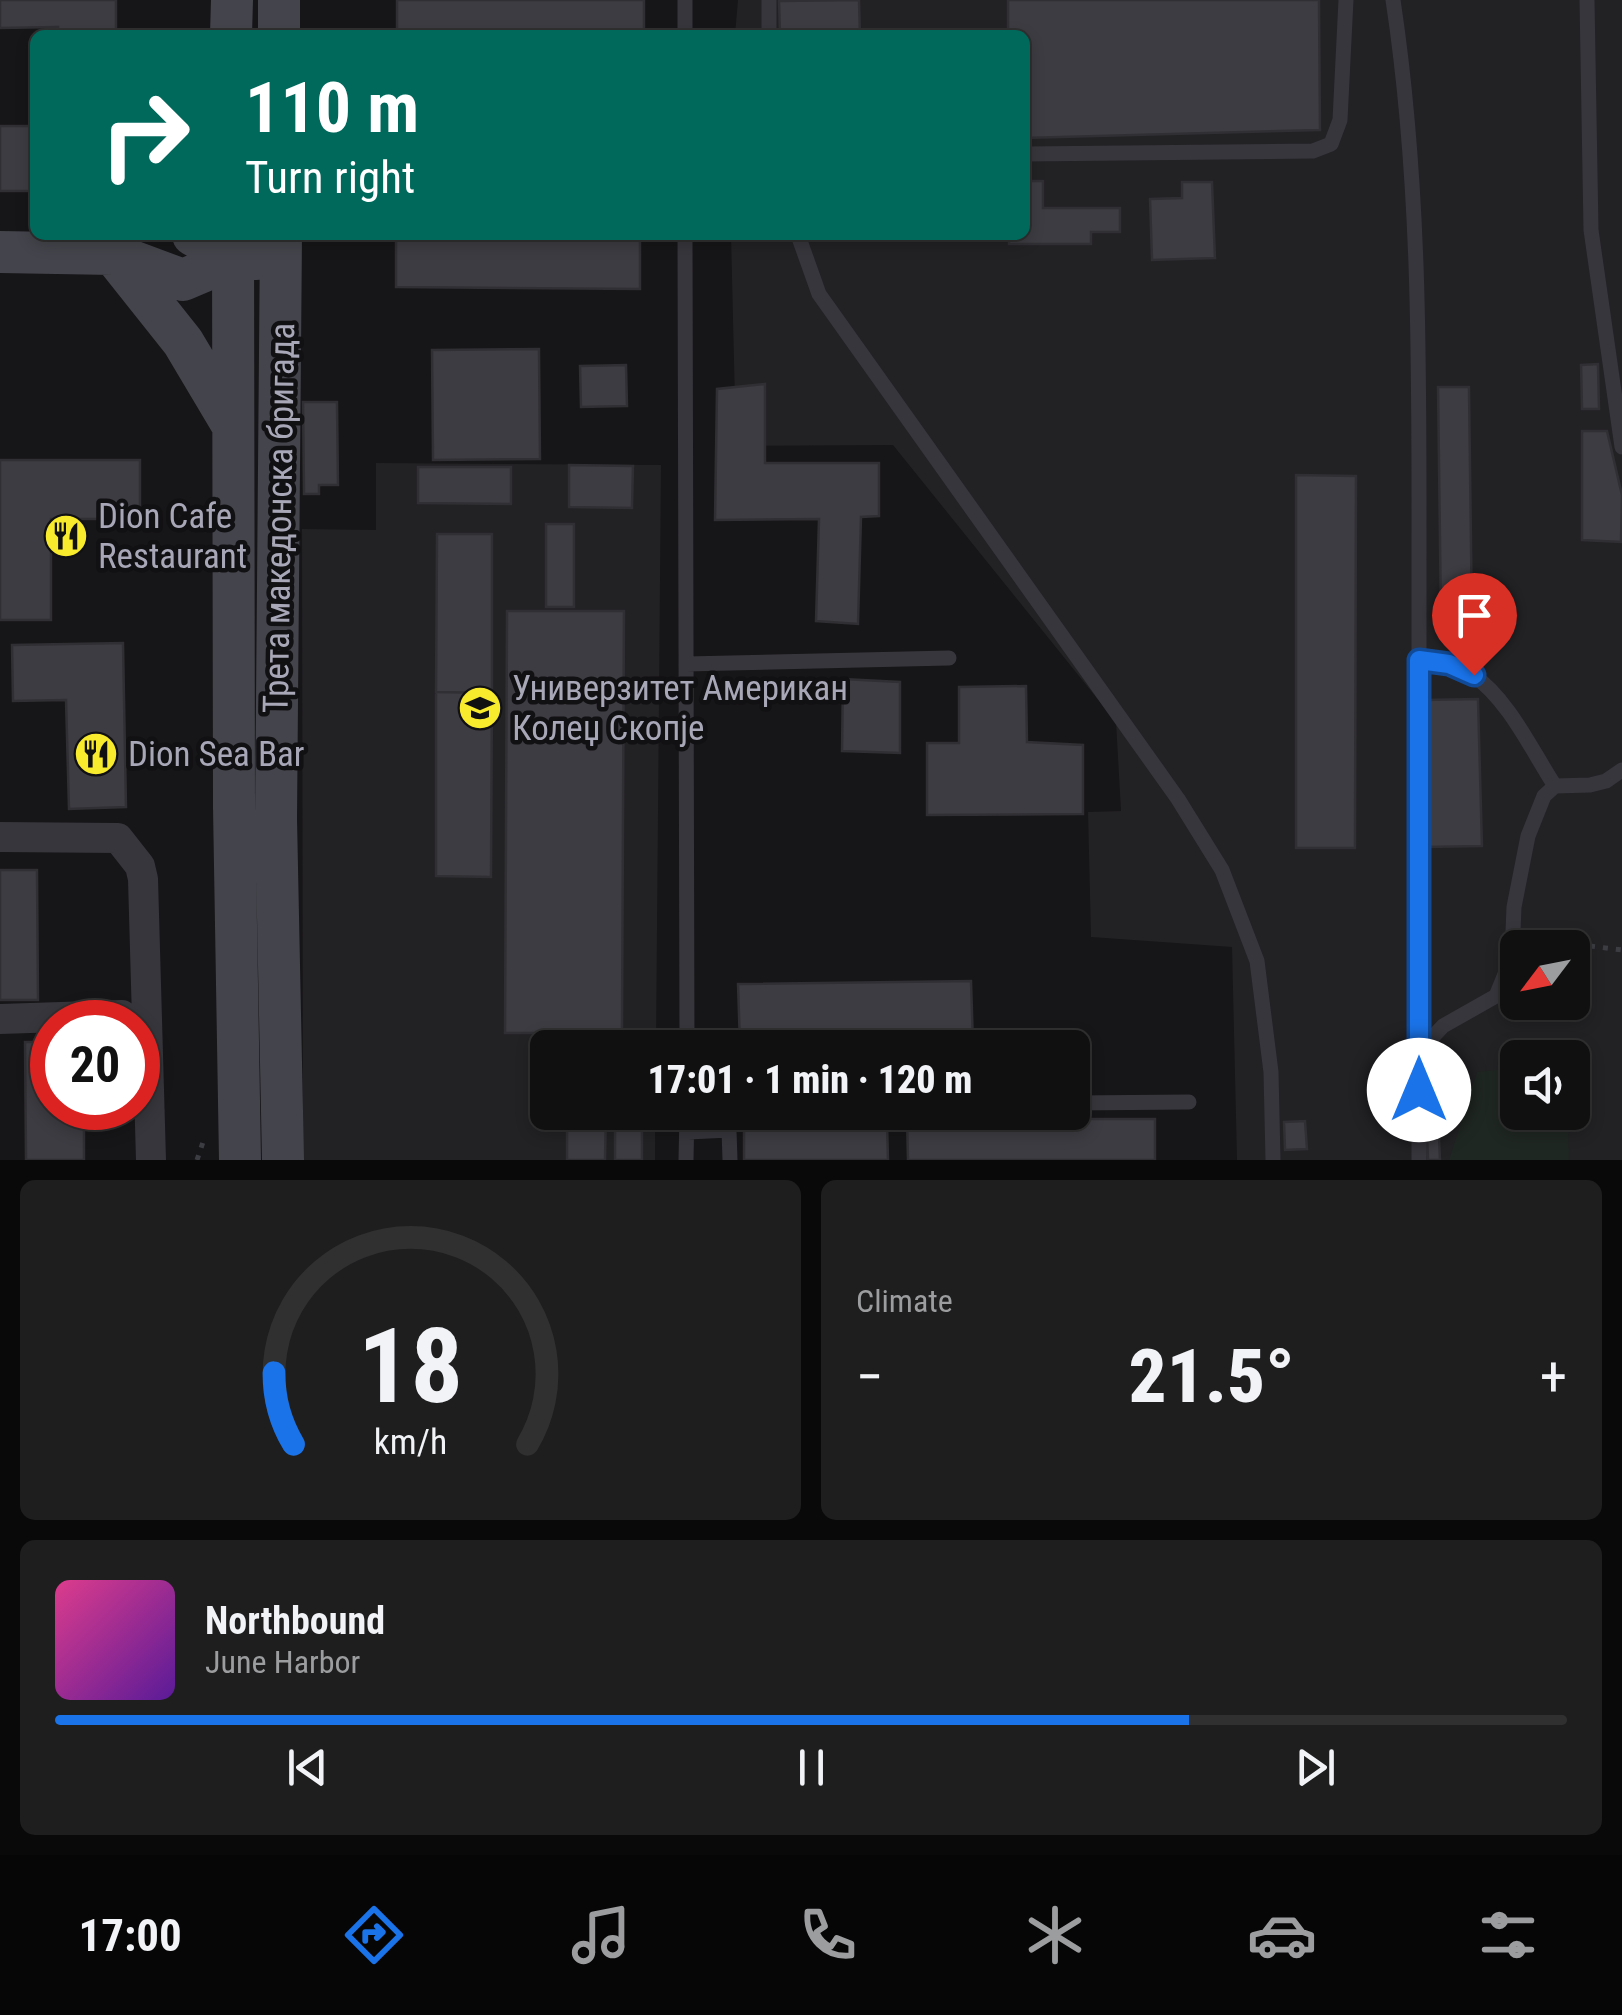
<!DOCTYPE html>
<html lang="en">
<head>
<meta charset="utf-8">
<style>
  body { margin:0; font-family:"Roboto Condensed",sans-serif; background:#1e1e1f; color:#f1f3f6; height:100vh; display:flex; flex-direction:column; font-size:38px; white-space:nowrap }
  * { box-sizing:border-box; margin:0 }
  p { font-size:32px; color:#9c9d9f }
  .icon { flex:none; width:55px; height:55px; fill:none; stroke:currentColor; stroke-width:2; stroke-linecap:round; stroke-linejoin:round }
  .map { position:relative; height:1160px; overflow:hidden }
  .details { display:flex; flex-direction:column; gap:20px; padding:20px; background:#090909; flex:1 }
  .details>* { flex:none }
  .hud { position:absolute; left:30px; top:30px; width:1000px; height:210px; border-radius:15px; box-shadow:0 5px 15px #0003,0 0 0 2px #303031; background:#00695c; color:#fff; overflow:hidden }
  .needle { width:65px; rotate:238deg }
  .controls { position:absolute; left:1500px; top:930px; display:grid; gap:20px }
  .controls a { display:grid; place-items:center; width:90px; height:90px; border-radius:15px; background:#101011; box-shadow:0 5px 15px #0003,0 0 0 2px #303031; font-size:50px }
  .speed { position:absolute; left:30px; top:1000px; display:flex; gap:20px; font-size:50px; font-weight:700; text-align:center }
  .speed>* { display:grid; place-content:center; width:130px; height:130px; border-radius:50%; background:#101011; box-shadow:0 5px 15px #0003,0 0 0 2px #303031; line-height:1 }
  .speed .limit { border:15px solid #d22; background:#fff; color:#111 }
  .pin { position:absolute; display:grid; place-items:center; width:85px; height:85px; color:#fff; margin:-102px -42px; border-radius:50% 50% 50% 0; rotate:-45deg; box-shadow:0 0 10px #0007 }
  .pin .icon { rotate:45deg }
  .me { position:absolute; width:110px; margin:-55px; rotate:0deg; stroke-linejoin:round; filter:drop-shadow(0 0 8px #0008) }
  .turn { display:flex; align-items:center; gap:35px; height:210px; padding:0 50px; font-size:45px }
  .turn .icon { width:130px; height:130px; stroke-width:2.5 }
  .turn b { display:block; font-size:70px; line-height:85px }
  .big { font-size:75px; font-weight:800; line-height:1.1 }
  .details .card { flex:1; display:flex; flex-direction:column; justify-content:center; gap:15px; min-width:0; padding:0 35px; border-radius:15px; background:#1e1e1f }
  .details .dial { align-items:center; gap:0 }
  .dial svg { height:260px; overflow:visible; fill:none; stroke:#303031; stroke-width:7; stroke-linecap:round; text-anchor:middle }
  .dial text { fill:#f1f3f6; stroke:none }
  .song { display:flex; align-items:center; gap:30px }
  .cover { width:120px; height:120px; border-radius:15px; background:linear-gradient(135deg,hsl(330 70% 55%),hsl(270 70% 35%)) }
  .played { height:10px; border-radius:5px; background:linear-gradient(90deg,#1a73e8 75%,#303031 75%) }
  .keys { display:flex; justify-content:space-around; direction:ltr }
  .heat { display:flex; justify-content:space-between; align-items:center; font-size:55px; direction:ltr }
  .details .tiles { flex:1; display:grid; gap:20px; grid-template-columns:1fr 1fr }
  .card:last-child { grid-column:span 2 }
  .trip { position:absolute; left:530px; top:1030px; width:560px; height:100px; border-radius:15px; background:#101011; box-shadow:0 5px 15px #0003,0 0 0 2px #303031; font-weight:800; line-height:100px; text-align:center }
  .menu { display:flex; height:160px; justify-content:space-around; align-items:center; background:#060607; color:#9c9d9f }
  .menu .icon { width:70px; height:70px }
  .menu .current { color:#1a73e8 }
  .menu b { font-size:45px; color:#f1f3f6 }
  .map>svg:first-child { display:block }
  .built { fill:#222124; fill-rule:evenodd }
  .green { fill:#1f2722 }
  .building { fill:#3d3c42; stroke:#302f33; stroke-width:2.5 }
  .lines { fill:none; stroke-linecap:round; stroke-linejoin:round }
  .path { stroke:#3c3c43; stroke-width:5; stroke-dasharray:5 8; stroke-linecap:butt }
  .lane { stroke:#37363c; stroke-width:15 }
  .street { stroke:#37363c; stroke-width:30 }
  .secondary { stroke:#44444c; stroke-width:42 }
  .route-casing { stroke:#114b97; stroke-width:25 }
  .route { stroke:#1a73e8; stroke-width:18 }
  .labels { text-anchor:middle; stroke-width:9; stroke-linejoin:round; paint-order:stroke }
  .poi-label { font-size:35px; fill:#a7a7b8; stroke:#111012; text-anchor:start }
  .street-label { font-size:35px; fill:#a7a7b8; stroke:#111012 }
</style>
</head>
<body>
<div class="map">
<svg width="1622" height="1160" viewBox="0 0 1622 1160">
  <rect width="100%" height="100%" fill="#161517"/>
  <!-- built -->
  <path class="built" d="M738,0H1622V1160H1237L1232,947L1091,937L1088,812L1121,811L1116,722L893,445L736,446L731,235H1025V35H735ZM1518,948H1572V1002H1518ZM1518,1058H1572V1112H1518Z
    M376,463L661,465L656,1047L548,1048V1112L655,1113V1160H303L302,529L376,530Z"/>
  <!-- green -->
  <path class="green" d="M1517,1068L1518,1112L1568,1113L1569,1160H1449L1477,1072Z"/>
  <!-- building -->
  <path class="building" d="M0,0H116V35H58V27L0,28Z
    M397,0H644V35H397Z
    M859,0L860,35H780L779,1Z
    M1008,0H1319L1320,130L1025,138V35H1008Z
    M0,126H35V191H0Z
    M1025,181H1043V208H1120V232H1091V244H1009V235H1025Z
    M1182,182H1212L1215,258L1152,260L1150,199L1182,198Z
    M396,235H640V289L396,287Z
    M539,349L540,459L433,460L432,350Z
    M1598,364L1599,409H1582L1581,365Z
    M626,365L627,406L581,407L580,366Z
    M765,384V463H879V516L861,517L858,624L816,621L819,519L715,520L717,389Z
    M1438,387H1469L1472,621H1441Z
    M303,402H337L338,485H319V494H304Z
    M1582,431H1607L1622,495L1621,542L1582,540Z
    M0,460H140V519H51V620H0Z
    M569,465L633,466L632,508L569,507Z
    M418,467H511V504L418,503Z
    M1296,475L1356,476L1355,848H1296Z
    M546,524H574V607H546Z
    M437,534H492V693L436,692Z
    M507,611H624L622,1033H505Z
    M123,643L126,807L69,809L66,700L13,701L12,645Z
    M843,679L900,682V753L842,751Z
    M1026,686L1027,742L1083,745V814L927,815V743H959V687Z
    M436,692L492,693L491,877L436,876Z
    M1478,699L1482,846L1427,847L1423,700Z
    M0,870H37L38,1000H0Z
    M971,981L973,1044L740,1045L738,984Z
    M25,1042H52V1108H84V1160H26Z
    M567,1112H606L605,1160H567Z
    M615,1112H642V1160H615Z
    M744,1117L887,1122L888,1160H744Z
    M907,1119H1155V1160H908Z
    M1305,1121L1307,1149L1285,1150L1284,1122Z
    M1427,1136H1439L1440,1160H1428Z"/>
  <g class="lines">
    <!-- path -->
    <path class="path" d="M1590,946L1622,950
      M197,1160L204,1139"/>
    <!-- lane -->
    <path class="lane" d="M685,0V35
      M769,0V35
      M1393,0C1421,185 1419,374 1419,560C1419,760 1419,960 1419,1160
      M1587,0L1591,230L1622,447
      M1025,154L1313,151L1331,144L1340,120L1346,0
      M685,235L687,1048
      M798,235L819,294L1178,799L1222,870L1257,961L1271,1072L1273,1160
      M1419,660C1437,663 1458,664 1473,675C1509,700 1532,751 1555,786
      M686,664L949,658
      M1419,1052L1443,1026L1496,996L1512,957L1514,907L1528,836L1544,796L1555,786L1590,785L1606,781L1622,770
      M1072,1103L1189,1102
      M729,1130L730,1160
      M688,1132L729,1130V1112
      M686,1160L687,1112"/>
    <!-- street -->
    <path class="street" d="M0,837L118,838L140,866L143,879L151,1160
      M0,1019L122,1015"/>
    <!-- secondary -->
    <path class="secondary" d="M279,0V35
      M231,35L232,0
      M193,235L235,258L256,259
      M233,235L234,807L240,1160
      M281,235L276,819L283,1160
      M0,252L113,254L183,280L235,258
      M113,254L183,342L230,421"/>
  </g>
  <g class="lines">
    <!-- route casing -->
    <g class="route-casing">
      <path id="route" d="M1419,1090V660L1449,664L1474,675"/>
    </g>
    <!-- route -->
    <use href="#route" class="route"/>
  </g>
  <!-- icons -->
  <defs>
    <g id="restaurant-disc" transform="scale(2.25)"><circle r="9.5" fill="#f8ea2d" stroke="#111012"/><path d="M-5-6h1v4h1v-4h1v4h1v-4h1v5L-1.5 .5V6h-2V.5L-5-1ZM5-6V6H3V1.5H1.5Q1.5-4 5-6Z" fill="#111"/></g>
    <g id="university-disc" transform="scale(2.25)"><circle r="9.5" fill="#f8ea2d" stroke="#111012"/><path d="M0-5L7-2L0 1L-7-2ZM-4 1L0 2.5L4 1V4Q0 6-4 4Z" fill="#111"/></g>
  </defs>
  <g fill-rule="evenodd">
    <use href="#restaurant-disc" x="66" y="536"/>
    <use href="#university-disc" x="480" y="708"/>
    <use href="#restaurant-disc" x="96" y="754"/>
  </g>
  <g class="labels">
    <!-- poi labels -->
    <g class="poi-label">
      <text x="98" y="528">Dion Cafe<tspan x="98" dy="40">Restaurant</tspan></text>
      <text x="512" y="700">Универзитет Американ<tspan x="512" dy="40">Колеџ Скопје</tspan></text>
      <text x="128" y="766">Dion Sea Bar</text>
    </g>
    <!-- street labels -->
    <g class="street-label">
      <text transform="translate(279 518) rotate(-89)" y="12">Трета македонска бригада</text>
    </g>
  </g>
</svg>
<div class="controls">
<a><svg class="needle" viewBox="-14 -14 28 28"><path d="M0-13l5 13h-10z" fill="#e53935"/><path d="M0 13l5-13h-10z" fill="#9c9d9f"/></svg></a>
<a><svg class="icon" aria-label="sound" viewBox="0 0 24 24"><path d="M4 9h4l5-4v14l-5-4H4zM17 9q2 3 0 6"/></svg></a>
</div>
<div class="speed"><div class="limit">20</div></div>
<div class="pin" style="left:1474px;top:675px;background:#d93025"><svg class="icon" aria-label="arrive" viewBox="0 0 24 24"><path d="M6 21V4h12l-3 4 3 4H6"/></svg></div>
<svg class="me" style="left:1419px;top:1090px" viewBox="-20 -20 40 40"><circle r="19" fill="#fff"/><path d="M0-13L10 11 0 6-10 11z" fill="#1a73e8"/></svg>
<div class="trip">17:01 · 1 min · 120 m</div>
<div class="hud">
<div class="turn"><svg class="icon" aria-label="right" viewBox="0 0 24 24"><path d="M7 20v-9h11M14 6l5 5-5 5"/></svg><div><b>110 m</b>Turn right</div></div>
</div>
</div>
<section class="details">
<div class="tiles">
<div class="card dial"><svg viewBox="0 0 100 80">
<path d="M14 69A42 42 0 1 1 86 69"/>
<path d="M14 69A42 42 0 0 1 8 47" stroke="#1a73e8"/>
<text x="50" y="56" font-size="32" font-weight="700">18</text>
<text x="50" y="72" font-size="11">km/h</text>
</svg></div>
<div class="card"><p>Climate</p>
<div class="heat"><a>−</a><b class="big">21.5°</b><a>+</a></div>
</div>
<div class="card">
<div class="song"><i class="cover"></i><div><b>Northbound</b><p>June Harbor</p></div></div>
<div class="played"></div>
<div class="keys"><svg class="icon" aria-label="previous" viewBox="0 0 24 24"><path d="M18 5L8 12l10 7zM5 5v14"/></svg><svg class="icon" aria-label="pause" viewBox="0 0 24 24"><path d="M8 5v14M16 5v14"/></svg><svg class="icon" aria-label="next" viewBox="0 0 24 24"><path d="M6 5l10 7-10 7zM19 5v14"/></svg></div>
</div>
</div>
</section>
<nav class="menu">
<b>17:00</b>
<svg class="icon current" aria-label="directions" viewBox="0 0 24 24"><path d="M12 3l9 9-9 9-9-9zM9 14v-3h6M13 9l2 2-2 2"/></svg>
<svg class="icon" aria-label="music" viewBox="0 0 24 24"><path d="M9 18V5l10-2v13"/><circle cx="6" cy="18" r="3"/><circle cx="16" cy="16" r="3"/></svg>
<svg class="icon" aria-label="phone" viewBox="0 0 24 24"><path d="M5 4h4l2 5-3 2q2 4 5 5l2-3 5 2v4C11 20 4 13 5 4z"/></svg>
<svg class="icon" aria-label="climate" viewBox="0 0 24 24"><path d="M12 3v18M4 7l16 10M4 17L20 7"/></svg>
<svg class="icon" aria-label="car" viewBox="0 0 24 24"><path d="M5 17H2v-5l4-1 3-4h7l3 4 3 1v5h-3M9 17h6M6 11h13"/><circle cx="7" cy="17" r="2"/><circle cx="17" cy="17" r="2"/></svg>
<svg class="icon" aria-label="filters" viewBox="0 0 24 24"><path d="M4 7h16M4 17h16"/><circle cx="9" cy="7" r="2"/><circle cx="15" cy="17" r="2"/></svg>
</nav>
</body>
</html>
